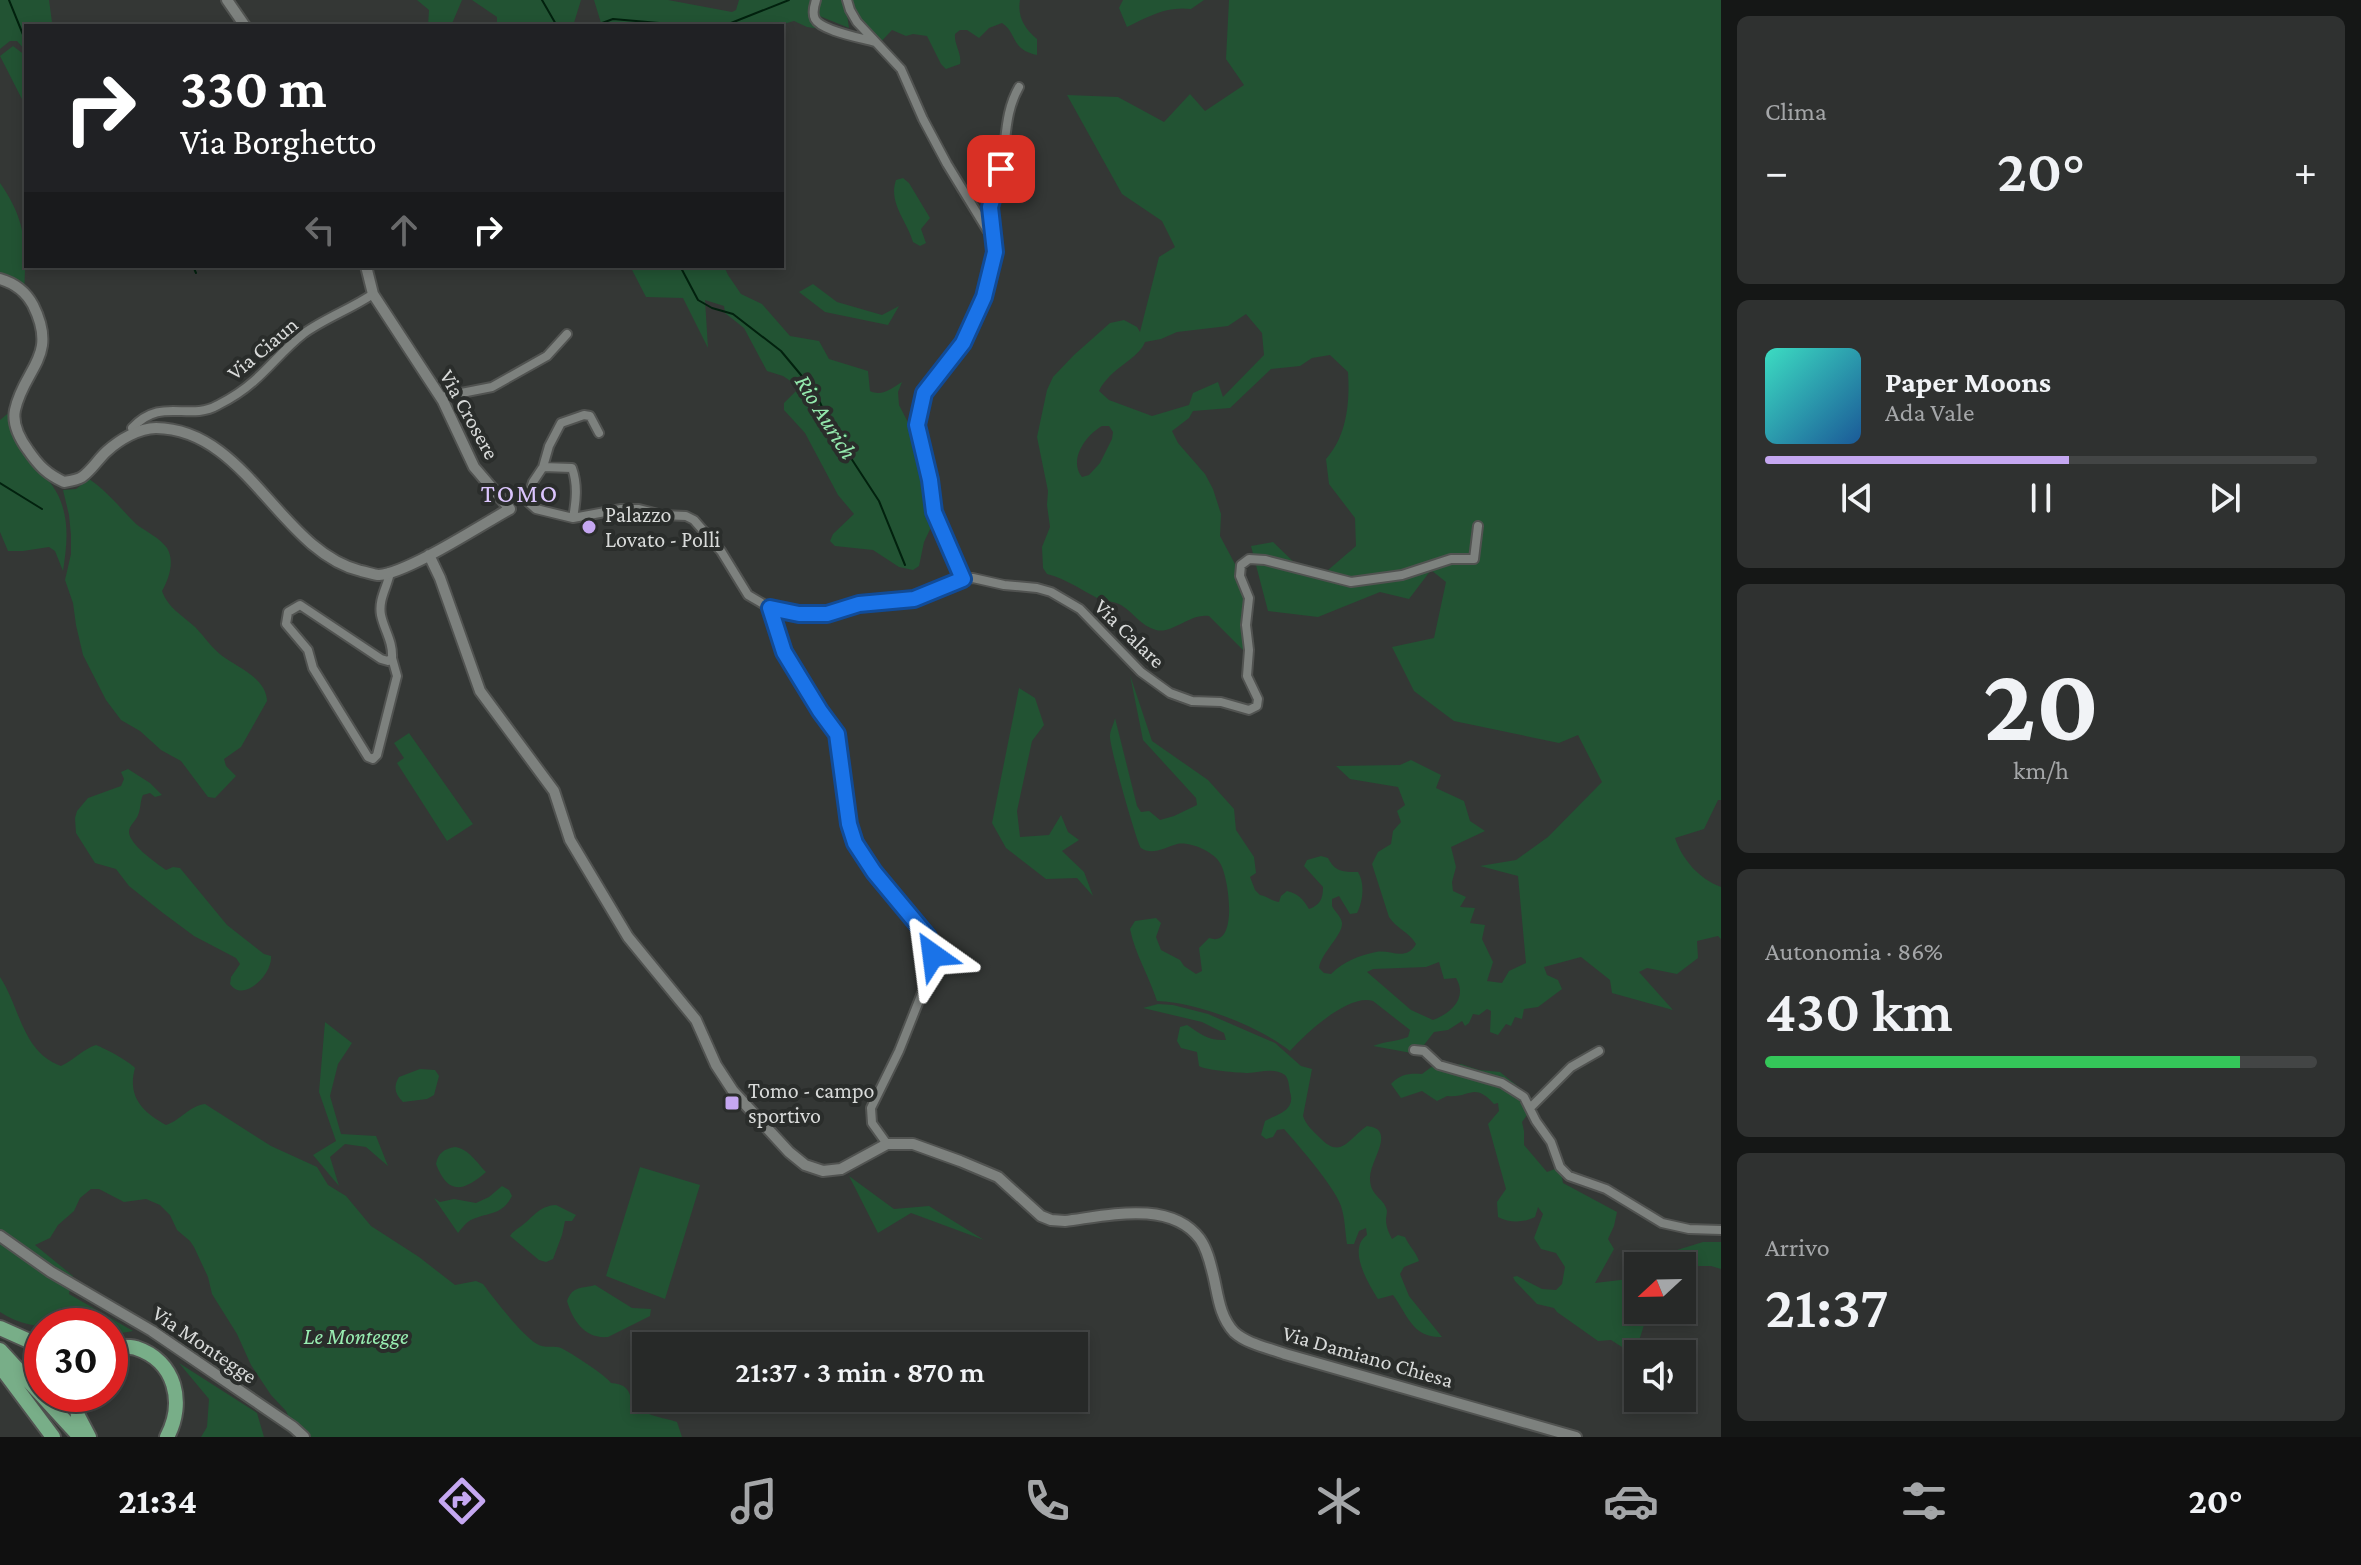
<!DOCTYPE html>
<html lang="it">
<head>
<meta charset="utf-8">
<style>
  body { margin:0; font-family:"Crimson Pro",serif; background:#2f3130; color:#f1f3f6; height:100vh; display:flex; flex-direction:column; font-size:30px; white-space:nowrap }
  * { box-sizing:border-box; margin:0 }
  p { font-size:26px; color:#a4a6a8 }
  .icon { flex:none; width:44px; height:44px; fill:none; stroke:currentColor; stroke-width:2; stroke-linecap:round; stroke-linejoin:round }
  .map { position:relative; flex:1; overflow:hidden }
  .details { display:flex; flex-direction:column; gap:16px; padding:16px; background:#151716; width:640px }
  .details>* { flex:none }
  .top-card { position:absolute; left:24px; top:24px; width:760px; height:244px; border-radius:0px; box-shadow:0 4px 12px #0003,0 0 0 2px #434545; background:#202124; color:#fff; overflow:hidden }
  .needle { width:52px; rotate:248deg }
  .tools { position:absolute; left:1624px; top:1252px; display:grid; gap:16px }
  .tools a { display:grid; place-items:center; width:72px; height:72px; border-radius:0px; background:#272928; box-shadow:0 4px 12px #0003,0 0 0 2px #434545; font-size:40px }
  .speed { position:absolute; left:24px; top:1308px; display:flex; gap:16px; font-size:40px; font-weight:700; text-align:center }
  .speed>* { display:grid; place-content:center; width:104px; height:104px; border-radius:50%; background:#272928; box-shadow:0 4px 12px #0003,0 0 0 2px #434545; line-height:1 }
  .speed .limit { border:12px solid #d22; background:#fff; color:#111 }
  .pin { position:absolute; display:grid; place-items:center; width:68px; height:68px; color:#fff; margin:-34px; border-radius:16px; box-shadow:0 4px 12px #0006 }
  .me { position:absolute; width:88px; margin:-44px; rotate:329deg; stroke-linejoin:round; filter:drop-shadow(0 0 6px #0008) }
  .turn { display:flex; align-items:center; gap:28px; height:168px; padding:0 24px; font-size:36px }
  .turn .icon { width:104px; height:104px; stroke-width:2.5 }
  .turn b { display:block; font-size:56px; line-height:68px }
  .lanes { display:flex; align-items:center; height:76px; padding:0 24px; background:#0003; justify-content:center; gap:40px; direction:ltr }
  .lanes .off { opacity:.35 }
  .big { font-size:60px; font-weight:600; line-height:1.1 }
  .details .tile { flex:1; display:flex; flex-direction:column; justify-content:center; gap:12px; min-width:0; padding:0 28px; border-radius:12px; background:#2f3130 }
  .details .dial { align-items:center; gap:0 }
  .dial b { font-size:104px; line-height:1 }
  .song { display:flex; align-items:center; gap:24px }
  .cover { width:96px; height:96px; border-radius:12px; background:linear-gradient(135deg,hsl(170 70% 55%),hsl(210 70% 35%)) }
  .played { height:8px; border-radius:4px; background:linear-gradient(90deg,#c5a7f1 55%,#434545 55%) }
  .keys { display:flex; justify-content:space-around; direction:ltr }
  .heat { display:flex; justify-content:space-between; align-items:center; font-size:44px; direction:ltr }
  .charge { height:12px; border-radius:6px; background:linear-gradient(90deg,#34c759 86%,#434545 0) }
  .trip { position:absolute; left:632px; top:1332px; width:456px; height:80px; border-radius:0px; background:#272928; box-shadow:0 4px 12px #0003,0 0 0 2px #434545; font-weight:600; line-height:80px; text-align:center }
  .tabs { display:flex; height:128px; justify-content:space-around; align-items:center; background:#101010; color:#a4a6a8 }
  .tabs .icon { width:56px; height:56px }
  .tabs .active { color:#c5a7f1 }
  .tabs b { font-size:36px; color:#f1f3f6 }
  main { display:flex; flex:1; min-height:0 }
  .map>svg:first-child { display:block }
  .green { fill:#225333; fill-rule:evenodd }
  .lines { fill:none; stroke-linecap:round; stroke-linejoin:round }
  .stream { stroke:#02210e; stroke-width:2 }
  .minor-casing { stroke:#515351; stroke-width:12 }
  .tertiary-casing { stroke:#515351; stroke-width:14 }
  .trunk-casing { stroke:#515351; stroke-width:18 }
  .minor { stroke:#7d817e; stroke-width:8 }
  .tertiary { stroke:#7d817e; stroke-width:10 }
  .trunk { stroke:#78ae88; stroke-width:14 }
  .route-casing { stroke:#114b97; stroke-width:20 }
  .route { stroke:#1a73e8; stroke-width:14 }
  .poi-dot { fill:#c5a7f1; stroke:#2a2d2b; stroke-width:3 }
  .labels { text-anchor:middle; stroke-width:8; stroke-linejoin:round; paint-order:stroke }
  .street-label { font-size:22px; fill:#d8dad9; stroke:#2a2d2b }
  .poi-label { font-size:22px; fill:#d8dad9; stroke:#2a2d2b; text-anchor:start }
  .park-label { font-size:22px; font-style:italic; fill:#98edb1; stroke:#2a2d2b }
  .water-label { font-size:24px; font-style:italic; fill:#94e9ad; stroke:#2a2d2b }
  .quarter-label { font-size:26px; letter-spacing:2px; fill:#dbc5fd; stroke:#2a2d2b }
</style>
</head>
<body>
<main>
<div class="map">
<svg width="1721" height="1437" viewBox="0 0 1721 1437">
  <rect width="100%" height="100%" fill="#343735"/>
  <!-- green -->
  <path class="green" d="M0,0H49L52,22L62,26H26V51L17,41H10L0,49Z
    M417,0H462L451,26H428L429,10Z
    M472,0H581L573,26H497V17Z
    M594,0H668L732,12L736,10L739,0H845L849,28L817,15L821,29L807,27L794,21L776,26H604L601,23Z
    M850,0H1020C1017,17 1025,29 1037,39V55C1010,49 1018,34 1002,23L989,28L979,38L967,30H960L955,34C954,45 962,53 960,64L946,69L941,64L927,36L913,34L906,36L892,30L877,46L864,33Z
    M1123,0H1204L1191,9C1167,6 1149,16 1127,27L1119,8Z
    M1229,0H1721V800H1718L1704,829L1675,838C1682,859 1699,879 1721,887V939L1718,936L1697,941L1698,958L1677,974L1647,968L1639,972L1673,1010L1612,993L1610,980L1581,957L1544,967L1547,975L1558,980L1562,989L1538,1007L1524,1009L1522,1019L1515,1017L1511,1026L1506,1024L1498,1035L1490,1032L1491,1011L1487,1009L1479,1015L1473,1014L1469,1023L1465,1026L1462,1021L1448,1030L1434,1032L1417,1054L1373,1046C1385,1041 1396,1042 1408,1037L1410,1030L1373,1001C1349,993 1305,1034 1290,1051C1259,1026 1196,1002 1157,1001C1149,976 1135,954 1130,929L1135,921L1156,918L1161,923L1156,937L1161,950L1180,960L1184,966L1196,974L1202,971L1199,948L1209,938C1239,949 1229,877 1220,863C1214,852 1190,841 1177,844C1166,847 1152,856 1141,848C1137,844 1109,745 1110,736C1110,730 1114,724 1115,718L1137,806L1141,812L1149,811L1160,820L1174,816L1197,805L1196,798L1143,740L1130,675L1152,741L1208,780L1234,809L1236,830L1254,857L1256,873L1250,877L1255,890L1260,895C1267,896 1271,901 1279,902L1281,896L1287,891C1299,894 1303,899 1309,909C1320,905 1323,899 1323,887L1304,866L1307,860L1321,856L1328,858C1335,872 1343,872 1358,872C1365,883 1363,902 1357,913L1350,914L1339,896L1332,899V906C1335,912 1341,916 1342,923C1343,935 1321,953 1319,968L1324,973L1331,974C1344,961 1358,956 1376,952C1390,949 1406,962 1416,944C1409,932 1396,928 1389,917L1372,864L1378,852L1391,844L1393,831L1401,822L1397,811L1405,805L1398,787L1350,779L1336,766L1400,765L1411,760L1441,775L1436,788L1464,801L1470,821L1485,831L1451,847L1456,867L1452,882L1453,891L1466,897L1460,907L1475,908L1470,923L1485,925L1482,939L1493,962L1487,981L1502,983L1509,971L1526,963L1518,876L1480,866L1516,860L1548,837L1602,782L1578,735L1559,743L1454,721L1414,691L1392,647L1434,638L1446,582L1431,570L1409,599L1380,592L1318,617L1268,611L1251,546L1273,542L1303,571H1327L1356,546L1355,518L1329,484L1326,459C1347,436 1350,402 1348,372L1330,355L1312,358L1300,366L1271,369L1230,408L1193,411L1189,418L1172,431L1178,443L1205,474L1213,489L1221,514L1220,536L1235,564L1236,574L1241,590L1249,598L1248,655L1209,616C1190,613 1173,634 1156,630C1141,626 1133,612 1121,605C1114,601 1105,602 1097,598C1080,589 1066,579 1047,574L1043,568L1042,547L1050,527L1047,505L1048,491L1037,437L1047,390L1053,377L1074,355L1110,323L1124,320L1137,327L1140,332L1159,257L1175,247L1162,221L1122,194L1067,95L1118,97L1164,122L1190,94L1205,111L1244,85L1226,59ZM1246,314L1262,333L1264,355L1223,397L1218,382L1193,393L1189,405L1152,416L1109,400L1099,391C1110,368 1139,359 1145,342L1161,339L1177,332L1228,326ZM1102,426H1109L1113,432L1112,439L1100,463L1089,475L1082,477C1068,460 1086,435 1102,426ZM1439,962L1444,979L1456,978C1468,998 1451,1013 1433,1020L1411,1010L1367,972L1373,969L1426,967Z
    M13,46L26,56V107L0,56Z
    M903,178L909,183L930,218L921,229L926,243L920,246L913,242C907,221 888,203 896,180Z
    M0,183C28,223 26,249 24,294L0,280Z
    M630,266H724L728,275L741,294L762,304L790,336L819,341L829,359L868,371L870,391C882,397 892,388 902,382L898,392L899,405L914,434L933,523L924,542L919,566L913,570L899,567L873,550L835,546L830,541L833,534L854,514L838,495L805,433L784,410V403L796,391L795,384L783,376L767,371L744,328L725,313L724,306L705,300L708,348L683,298L646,297Z
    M813,284L837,302L882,315L899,306L888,325L825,312L799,292Z
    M12,410C0,444 46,469 58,495C70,520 67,545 63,571L55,551L49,547L23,551H8L0,532V420Z
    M89,479C107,491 121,509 136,524C145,531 160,538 167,548C175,561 169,579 162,591C168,608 182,615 195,627C204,636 211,647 221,655C236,667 266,677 267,701L241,747L224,759L226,766L236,776L215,798L208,797L181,761L161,750L140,731L121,720L106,700L83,655L76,625L73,603L65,580L71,554V535L69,515L63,490L76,489Z
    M1019,688L1035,698L1044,725L1032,741L1017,811L1020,837L1049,835L1061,815L1068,832L1079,840L1062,851L1084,872L1093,896L1077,878L1046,879L1006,848L992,823Z
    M409,733L473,824L447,841L397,763L404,758L394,743Z
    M128,769L150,783L162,795L155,797L150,793L143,795C140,801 141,808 138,815C136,821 129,825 129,832C129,844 156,863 166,870L173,867L180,868L227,925L264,954L271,956C273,973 244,1004 230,984L231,977L240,964L236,958L194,936L163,913L129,886L116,869L95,863L76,833L75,818L77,811L88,798L121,786L124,779L121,772Z
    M0,977C20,1007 22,1052 61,1066C74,1060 83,1049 96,1045C104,1048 129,1061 135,1068C127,1096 142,1112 166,1125C181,1120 189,1106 205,1104L271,1146L317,1167L328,1185L346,1196L371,1226L419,1257L455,1285L476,1281L483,1284C495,1300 521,1334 537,1344C545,1349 553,1345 561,1348C570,1352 608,1377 611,1383C635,1385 626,1398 638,1408C648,1416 665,1418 677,1422L682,1437H308L292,1424L286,1411L271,1395L251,1365L237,1334L212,1294L208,1277L194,1247L190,1241L177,1230L170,1215L160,1205L146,1199L124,1202L99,1189H91L80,1198L74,1211L58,1225L50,1238L35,1245L73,1276L69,1294L133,1331L110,1335V1326C73,1326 32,1334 0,1312Z
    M1158,1004L1173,1005L1208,1014L1275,1043L1301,1066L1312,1069L1303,1116C1306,1125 1313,1131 1319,1137C1341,1160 1347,1140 1367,1126C1373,1127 1380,1128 1381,1136C1383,1148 1369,1166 1370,1180C1371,1196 1383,1198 1386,1208C1388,1211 1386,1216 1386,1220C1386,1227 1389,1233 1392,1239L1398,1235L1405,1237C1409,1246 1416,1252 1419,1261L1404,1267L1400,1274L1409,1296L1442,1337C1412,1338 1408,1315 1393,1295L1378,1299C1368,1283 1347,1249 1367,1235L1366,1228L1359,1231L1354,1244H1347C1345,1231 1345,1218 1341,1206C1334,1186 1298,1145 1284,1129L1277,1130L1273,1137L1266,1139L1261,1135L1265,1121C1277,1114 1296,1111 1290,1092C1289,1087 1289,1079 1285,1075C1274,1067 1259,1073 1248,1073C1239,1073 1205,1070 1199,1066L1197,1052L1181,1048L1177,1041L1180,1027L1187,1025C1201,1034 1208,1041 1226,1040L1224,1033L1202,1022L1143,1008Z
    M325,1022L352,1043L338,1064L330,1096L341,1134L376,1136L388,1166L366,1147L345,1144L330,1157L339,1186L313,1155L336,1141L319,1092Z
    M1461,1064L1479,1070L1500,1072L1530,1096L1533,1107L1522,1122L1524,1131V1145L1547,1172L1560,1167L1563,1183L1617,1212L1614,1226L1608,1239L1614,1249L1595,1283L1629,1279L1638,1276V1310H1656L1653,1323L1644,1325L1638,1344L1631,1339L1622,1347L1611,1340L1598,1341L1557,1312L1554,1308L1537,1304L1515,1281L1513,1277L1517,1276L1542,1289L1556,1290L1562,1284L1565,1267L1556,1253L1541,1249L1534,1238L1543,1214L1538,1207L1535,1217C1523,1223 1510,1223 1498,1217L1497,1202L1506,1189L1488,1124L1499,1111L1498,1103L1494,1104C1473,1081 1470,1099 1447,1096L1437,1101L1422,1091L1401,1098L1391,1084C1400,1074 1410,1073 1422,1074L1434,1065L1447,1068Z
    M420,1069L435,1070L439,1076L434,1095L427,1099L403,1102C395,1094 393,1087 399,1077Z
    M455,1147C469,1149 477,1163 486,1172C463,1192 448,1195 436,1164C438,1153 444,1149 455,1147Z
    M640,1167L700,1185L665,1299L606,1276Z
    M849,1176L894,1209L929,1206L984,1240L911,1213L878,1233Z
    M502,1186L509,1190L512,1196C502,1215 490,1212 473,1219C467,1221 463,1227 458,1233L434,1198L440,1202L454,1199L476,1203L489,1197Z
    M556,1205L576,1215L572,1221H565L562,1235L553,1259L546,1262L539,1260L510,1236C512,1232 516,1230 520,1227C533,1218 538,1206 556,1205Z
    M1703,1242H1721V1269L1711,1266H1684L1682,1269V1266H1656L1677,1250Z
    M595,1285L632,1308L651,1309L650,1316L608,1337C585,1339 573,1321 567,1301C573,1285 582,1289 595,1285Z
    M179,1363L257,1413L264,1437H201L207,1427L209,1399Z"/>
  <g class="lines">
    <!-- stream -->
    <path class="stream" d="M9,0L26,42
      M542,0L557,26
      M594,26L613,19L682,25L731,23L789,0
      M193,266L196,273
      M680,266L698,300L712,308L733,314L781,351L816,393L830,426L879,501L905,565
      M0,483L42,509"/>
    <!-- minor casing -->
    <g class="minor-casing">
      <path id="minor" d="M816,0C814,6 812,13 815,19C821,31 862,38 875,42
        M847,0L850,10L857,22L901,69L923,119L947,164L994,241L995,252L988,284L977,316L963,343L924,393L917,425L930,480L934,512L963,579
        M992,232C986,209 996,191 1001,169C1007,140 1004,113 1019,87
        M441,397L492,387L547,356L567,334
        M134,433L132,428C162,396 188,422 218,405C230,399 244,390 254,381C271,366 285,348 303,334C325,318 351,309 373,294
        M543,467L549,446L561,423L584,415L590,416L599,433
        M527,501L536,509L573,518L621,509H639L662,515L686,516L694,520L721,551L748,595L770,608L784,611L827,614L859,604L914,599L963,579L973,578L1004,585L1037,588L1051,592L1080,609L1141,672L1170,693L1192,701L1221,702L1249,710L1257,706L1258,699L1247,676L1249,650L1246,625L1249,598L1240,576L1241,565L1249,559L1265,560L1351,582L1402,575L1451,559H1474L1478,526
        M527,501L533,482L543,467L572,468C578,485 576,501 573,518
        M390,572C388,586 378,599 381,615C384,630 393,641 392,658L388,661L381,659L300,605L288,612L286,624L308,650L313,668L368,757L373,759L377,755L397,676L392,658
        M770,608L784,652L820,711L837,734L849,824L861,854L916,926L928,937L933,955L924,988L899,1051L871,1108L872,1123L887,1144
        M1414,1050L1424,1051L1439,1065L1502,1083L1524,1097L1536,1121L1551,1142L1560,1167L1569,1176L1606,1189L1662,1223L1689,1229L1721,1230
        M1530,1108L1571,1067L1599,1051"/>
    </g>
    <!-- tertiary casing -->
    <g class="tertiary-casing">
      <path id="tertiary" d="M227,0L245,26
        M0,279C14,283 26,292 33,305C59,357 24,368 15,410C12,425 20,439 28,450C39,466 47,474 64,482C70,481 77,480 82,477C92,470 98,459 107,451C119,440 139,428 156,428C247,429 280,551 361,571C367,572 374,575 379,575C408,573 481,525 510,509L474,467L443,401L373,294L366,266
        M429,555L440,578L480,691L554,791L570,840L628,937L696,1020L716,1065L733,1091L789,1152L805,1165L823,1171L841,1169L887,1144H913L960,1161L998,1177L1041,1216L1051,1220L1065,1221C1106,1216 1170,1199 1200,1239C1207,1249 1210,1262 1213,1274C1218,1294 1219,1316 1234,1332C1247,1344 1269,1348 1285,1354L1576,1437
        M0,1236L51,1272L152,1331L293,1427L304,1437"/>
    </g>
    <!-- trunk casing -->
    <g class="trunk-casing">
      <path id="trunk" d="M0,1328L27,1340L42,1344
        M110,1347C118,1347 128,1346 136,1348C176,1361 185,1403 167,1437
        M0,1350L80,1437
        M0,1366L53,1437
        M75,1394L78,1416L89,1437"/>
    </g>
    <!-- minor -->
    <use href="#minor" class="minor"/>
    <!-- tertiary -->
    <use href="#tertiary" class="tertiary"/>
    <!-- trunk -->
    <use href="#trunk" class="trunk"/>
  </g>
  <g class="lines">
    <!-- route casing -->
    <g class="route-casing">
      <path id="route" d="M933,955L928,937L874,872L855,843L849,824L837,734L820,711L784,652L770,608L799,614H827L859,604L914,599L963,579L934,512L930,480L917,425L924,393L963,343L984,297L995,252L990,207L1001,169"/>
    </g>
    <!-- route -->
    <use href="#route" class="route"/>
  </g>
  <!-- markers -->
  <g class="poi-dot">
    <circle cx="589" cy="527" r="8"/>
    <rect x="724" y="1095" width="16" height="16" rx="4"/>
  </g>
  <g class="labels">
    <!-- street labels -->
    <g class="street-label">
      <text transform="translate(262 348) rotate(-40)" y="8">Via Ciaun</text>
      <text transform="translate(470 414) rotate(61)" y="8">Via Crosere</text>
      <text transform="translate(1130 633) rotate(44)" y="8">Via Calare</text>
      <text transform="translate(205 1344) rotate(34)" y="8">Via Montegge</text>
      <text transform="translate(1368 1356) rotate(16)" y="8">Via Damiano Chiesa</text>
    </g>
    <!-- poi labels -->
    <g class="poi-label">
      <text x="605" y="522">Palazzo<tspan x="605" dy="25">Lovato - Polli</tspan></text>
      <text x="748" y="1098">Tomo - campo<tspan x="748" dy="25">sportivo</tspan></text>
    </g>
    <!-- park labels -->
    <g class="park-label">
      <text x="356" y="1344">Le Montegge</text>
    </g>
    <!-- water labels -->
    <g class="water-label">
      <text transform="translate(826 417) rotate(58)" y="8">Rio Aurich</text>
    </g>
    <!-- quarter labels -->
    <g class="quarter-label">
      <text x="520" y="502">TOMO</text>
    </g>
  </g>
</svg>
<div class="tools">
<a><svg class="needle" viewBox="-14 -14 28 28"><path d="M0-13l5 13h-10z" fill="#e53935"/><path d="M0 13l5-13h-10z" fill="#a4a6a8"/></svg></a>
<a><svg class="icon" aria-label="sound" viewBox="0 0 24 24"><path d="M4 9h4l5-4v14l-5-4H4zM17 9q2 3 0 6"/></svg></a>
</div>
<div class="speed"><div class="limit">30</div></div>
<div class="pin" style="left:1001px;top:169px;background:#d93025"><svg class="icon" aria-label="arrive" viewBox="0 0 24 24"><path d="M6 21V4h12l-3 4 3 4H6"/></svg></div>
<svg class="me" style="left:933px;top:955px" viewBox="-20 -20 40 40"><path d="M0-17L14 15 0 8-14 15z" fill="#1a73e8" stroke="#fff" stroke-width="4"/></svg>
<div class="trip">21:37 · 3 min · 870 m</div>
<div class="top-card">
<div class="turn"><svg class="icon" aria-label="right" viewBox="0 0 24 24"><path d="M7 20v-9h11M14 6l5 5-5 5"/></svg><div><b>330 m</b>Via Borghetto</div></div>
<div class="lanes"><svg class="icon off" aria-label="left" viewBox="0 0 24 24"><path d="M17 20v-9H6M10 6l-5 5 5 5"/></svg><svg class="icon off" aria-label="ahead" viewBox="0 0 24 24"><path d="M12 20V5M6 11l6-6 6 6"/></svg><svg class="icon" aria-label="right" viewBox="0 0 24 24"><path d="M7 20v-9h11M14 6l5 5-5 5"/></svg></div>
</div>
</div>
<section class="details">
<div class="tile"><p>Clima</p>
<div class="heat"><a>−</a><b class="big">20°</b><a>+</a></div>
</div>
<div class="tile">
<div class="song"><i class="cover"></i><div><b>Paper Moons</b><p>Ada Vale</p></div></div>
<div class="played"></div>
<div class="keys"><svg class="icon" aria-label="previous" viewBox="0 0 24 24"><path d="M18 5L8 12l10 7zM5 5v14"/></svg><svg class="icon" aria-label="pause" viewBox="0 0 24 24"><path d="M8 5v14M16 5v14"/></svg><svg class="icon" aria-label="next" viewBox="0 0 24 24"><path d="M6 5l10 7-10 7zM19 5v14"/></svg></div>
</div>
<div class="tile dial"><b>20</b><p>km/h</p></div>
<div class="tile"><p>Autonomia · 86%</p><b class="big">430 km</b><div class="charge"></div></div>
<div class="tile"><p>Arrivo</p><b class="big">21:37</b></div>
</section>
</main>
<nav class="tabs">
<b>21:34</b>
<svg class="icon active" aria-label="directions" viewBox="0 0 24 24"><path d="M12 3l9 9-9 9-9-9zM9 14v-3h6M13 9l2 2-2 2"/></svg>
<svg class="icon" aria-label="music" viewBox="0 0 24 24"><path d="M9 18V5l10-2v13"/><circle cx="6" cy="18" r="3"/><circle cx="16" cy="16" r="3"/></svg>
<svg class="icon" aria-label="phone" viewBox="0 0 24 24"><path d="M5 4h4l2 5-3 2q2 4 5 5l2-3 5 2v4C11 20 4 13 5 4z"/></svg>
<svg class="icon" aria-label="climate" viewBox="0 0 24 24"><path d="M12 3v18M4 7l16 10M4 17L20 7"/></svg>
<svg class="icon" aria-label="car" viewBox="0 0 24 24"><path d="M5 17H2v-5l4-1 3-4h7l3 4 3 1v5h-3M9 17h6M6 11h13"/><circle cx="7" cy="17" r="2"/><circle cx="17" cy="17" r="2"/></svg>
<svg class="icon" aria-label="filters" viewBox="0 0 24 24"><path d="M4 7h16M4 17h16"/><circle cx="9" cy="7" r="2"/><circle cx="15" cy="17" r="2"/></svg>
<b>20°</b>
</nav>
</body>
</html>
